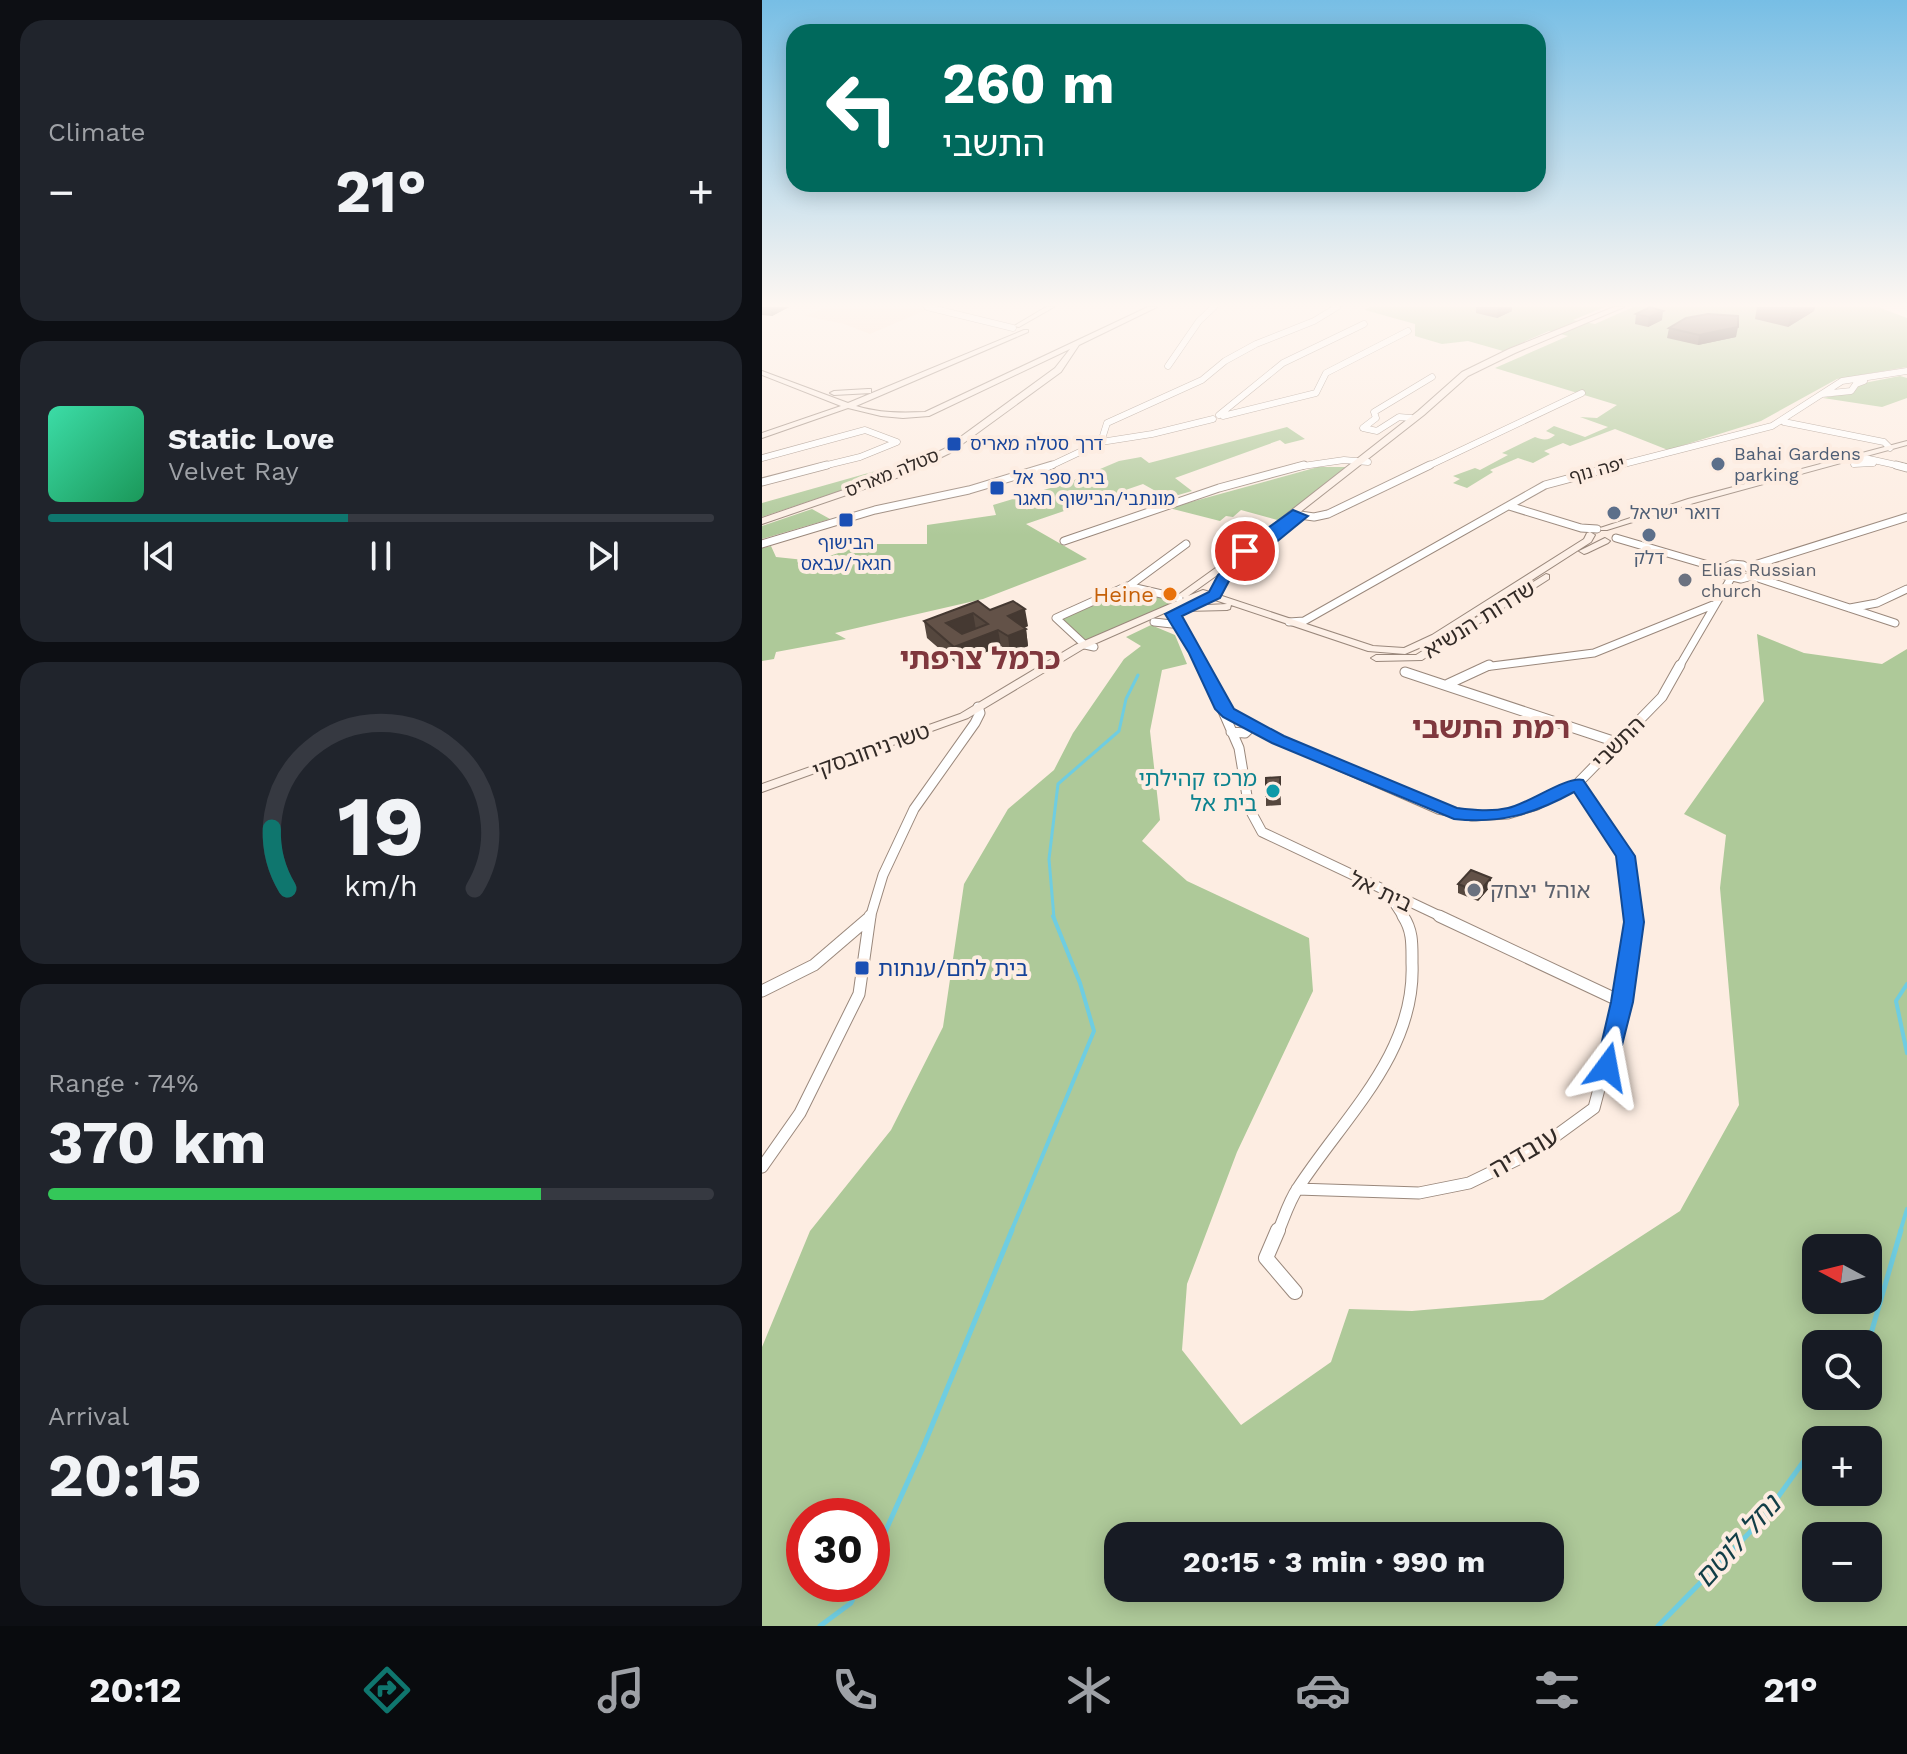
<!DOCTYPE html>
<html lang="en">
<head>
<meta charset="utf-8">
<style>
  body { margin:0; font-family:"Work Sans","Noto Sans Hebrew",sans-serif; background:#20242c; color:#f1f3f6; height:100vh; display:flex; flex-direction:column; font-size:30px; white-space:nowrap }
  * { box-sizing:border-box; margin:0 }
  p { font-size:26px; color:#9ea1a6 }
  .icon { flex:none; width:44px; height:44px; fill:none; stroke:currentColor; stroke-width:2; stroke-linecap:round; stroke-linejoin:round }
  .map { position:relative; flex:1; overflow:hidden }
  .drawer { display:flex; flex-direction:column; gap:20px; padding:20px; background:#0d0f14; width:762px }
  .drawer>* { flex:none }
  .guide { position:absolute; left:24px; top:24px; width:760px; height:168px; border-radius:24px; box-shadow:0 4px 20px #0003; background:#00695c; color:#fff; overflow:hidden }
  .needle { width:52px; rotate:277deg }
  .buttons { position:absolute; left:1040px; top:1234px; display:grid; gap:16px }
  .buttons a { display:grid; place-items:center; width:80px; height:80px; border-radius:16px; background:#171b24; box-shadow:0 4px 20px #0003; font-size:40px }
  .speed { position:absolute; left:24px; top:1498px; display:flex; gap:16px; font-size:40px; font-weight:700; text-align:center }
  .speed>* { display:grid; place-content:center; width:104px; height:104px; border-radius:50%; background:#171b24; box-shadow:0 4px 20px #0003; line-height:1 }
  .speed .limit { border:12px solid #d22; background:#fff; color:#111 }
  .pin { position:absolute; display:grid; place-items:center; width:68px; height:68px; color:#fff; margin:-34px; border:4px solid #fff; border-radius:50%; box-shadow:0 2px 8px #0007 }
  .me { position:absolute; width:88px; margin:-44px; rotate:13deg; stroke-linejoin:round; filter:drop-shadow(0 0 6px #0008) }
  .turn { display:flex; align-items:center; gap:28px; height:168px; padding:0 24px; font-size:36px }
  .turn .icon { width:104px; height:104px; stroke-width:2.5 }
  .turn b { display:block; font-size:56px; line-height:68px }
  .big { font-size:60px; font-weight:700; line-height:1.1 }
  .drawer .widget { flex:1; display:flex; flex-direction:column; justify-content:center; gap:12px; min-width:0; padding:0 28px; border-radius:24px; background:#20242c }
  .drawer .dial { align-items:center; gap:0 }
  .dial svg { height:208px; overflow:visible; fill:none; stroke:#363941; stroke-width:7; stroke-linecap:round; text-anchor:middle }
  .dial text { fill:#f1f3f6; stroke:none }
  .song { display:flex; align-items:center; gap:24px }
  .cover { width:96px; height:96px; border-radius:12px; background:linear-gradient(135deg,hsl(160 70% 55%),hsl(150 70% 35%)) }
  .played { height:8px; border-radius:4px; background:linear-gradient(90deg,#0f766e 45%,#363941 45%) }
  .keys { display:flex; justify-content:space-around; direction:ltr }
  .heat { display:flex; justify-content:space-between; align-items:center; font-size:44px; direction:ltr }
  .charge { height:12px; border-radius:6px; background:linear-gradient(90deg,#34c759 74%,#363941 0) }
  .trip { position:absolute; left:342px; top:1522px; width:460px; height:80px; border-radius:24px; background:#171b24; box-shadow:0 4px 20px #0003; font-weight:700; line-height:80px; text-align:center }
  .tab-bar { display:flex; height:128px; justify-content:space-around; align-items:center; background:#090b0e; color:#9ea1a6 }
  .tab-bar .icon { width:56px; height:56px }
  .tab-bar .active { color:#0f766e }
  .tab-bar b { font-size:36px; color:#f1f3f6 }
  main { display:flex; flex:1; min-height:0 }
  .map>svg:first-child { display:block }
  .built { fill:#fce0cf }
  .green { fill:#aec999; fill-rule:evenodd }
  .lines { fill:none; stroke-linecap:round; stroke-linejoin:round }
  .stream-far2 { stroke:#6fcde1; stroke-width:3 }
  .stream-far1 { stroke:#6fcde1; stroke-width:4 }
  .stream { stroke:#6fcde1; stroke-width:5 }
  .street-far4-casing { stroke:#9a887c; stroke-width:7 }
  .street-far3-casing { stroke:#9a887c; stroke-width:9 }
  .street-far2-casing { stroke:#9a887c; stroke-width:11 }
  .street-far1-casing { stroke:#9a887c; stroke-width:13 }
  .street-casing { stroke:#9a887c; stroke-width:16 }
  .secondary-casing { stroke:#9a887c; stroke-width:2 }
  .street-far4 { stroke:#fff; stroke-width:6 }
  .street-far3 { stroke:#fff; stroke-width:7 }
  .street-far2 { stroke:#fff; stroke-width:9 }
  .street-far1 { stroke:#fff; stroke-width:11 }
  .street { stroke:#fff; stroke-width:14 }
  .secondary { fill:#fdf0e7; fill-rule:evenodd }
  .wall { fill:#55473e }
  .shaded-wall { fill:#453932 }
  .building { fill:#635248; stroke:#453932; stroke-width:2; fill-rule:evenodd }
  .route { fill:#1a73e8; stroke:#114b97; stroke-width:2 }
  .transit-dot { fill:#1a4fb4; stroke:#fdede2; stroke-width:3 }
  .service-dot { fill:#5c6f8a; stroke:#fdede2; stroke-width:3 }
  .worship-dot { fill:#6b7280; stroke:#fdede2; stroke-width:3 }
  .food-dot { fill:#e8710a; stroke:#fdede2; stroke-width:3 }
  .culture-dot { fill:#0f9aa8; stroke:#fdede2; stroke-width:3 }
  .labels { text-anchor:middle; stroke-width:8; stroke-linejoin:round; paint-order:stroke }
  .far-transit-label { font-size:18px; fill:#164399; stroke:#fdede2; text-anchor:start }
  .far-service-label { font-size:18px; fill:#4e5e75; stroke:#fdede2; text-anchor:start }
  .far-street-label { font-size:18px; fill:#322a26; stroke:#fdede2 }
  .far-worship-label { font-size:18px; fill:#5b616d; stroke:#fdede2; text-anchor:start }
  .food-label { font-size:22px; fill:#c56008; stroke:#fdede2; text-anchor:end }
  .street-label { font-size:22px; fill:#322a26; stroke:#fdede2 }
  .culture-label { font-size:22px; fill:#0d838f; stroke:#fdede2; text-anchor:end }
  .worship-label { font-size:22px; fill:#5b616d; stroke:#fdede2; text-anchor:start }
  .transit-label { font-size:22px; fill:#164399; stroke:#fdede2; text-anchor:start }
  .near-street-label { font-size:26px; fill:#322a26; stroke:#fdede2 }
  .near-water-label { font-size:28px; font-style:italic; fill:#123e47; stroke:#fdede2 }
  .district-label { font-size:30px; font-weight:bold; fill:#7f373d; stroke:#fdede2 }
</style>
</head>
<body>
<main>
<section class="drawer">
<div class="widget"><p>Climate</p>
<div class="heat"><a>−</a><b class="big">21°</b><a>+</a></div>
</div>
<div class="widget">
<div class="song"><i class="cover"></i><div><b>Static Love</b><p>Velvet Ray</p></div></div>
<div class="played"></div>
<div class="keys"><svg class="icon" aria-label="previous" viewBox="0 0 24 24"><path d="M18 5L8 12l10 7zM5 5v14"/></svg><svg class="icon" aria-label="pause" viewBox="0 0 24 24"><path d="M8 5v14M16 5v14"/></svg><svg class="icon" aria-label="next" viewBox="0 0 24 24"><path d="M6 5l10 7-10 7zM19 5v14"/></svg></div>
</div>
<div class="widget dial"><svg viewBox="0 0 100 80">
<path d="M14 69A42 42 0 1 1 86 69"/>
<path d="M14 69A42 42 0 0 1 8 46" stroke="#0f766e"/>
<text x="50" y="56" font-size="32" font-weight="700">19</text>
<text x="50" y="72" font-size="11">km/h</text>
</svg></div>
<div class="widget"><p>Range · 74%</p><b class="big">370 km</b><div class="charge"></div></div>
<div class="widget"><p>Arrival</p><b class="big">20:15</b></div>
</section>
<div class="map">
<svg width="1145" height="1626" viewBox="0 0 1145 1626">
  <rect width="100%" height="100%" fill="#fdede2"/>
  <!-- built -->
  <path class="built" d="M64,307H152L164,310L108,334L82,324L43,316Z"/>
  <!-- green -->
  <path class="green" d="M607,307H843L811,320L833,324L871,307H1116L1145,318V367L1075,379L999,421L906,450L853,429L808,446L801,443L782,451L788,454L771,463L756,458L728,470L731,472L705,488L691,483L698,479L691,476L713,468L718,470L746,455L740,453L773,437C781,440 786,441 793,435L784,431L792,426L823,437L846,427L818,417L835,418L855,405L733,368L806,336L787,331L741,351L706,341L680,344L653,336V324L603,310Z
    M1138,376L1145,378V398L1120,407L1061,398L1092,392L1097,384Z
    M525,427L543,439L523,444L518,440L413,478L430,491L406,498L381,484L264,524L325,559L221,599L73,633L84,639L14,652L12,659L0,661V548L9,546L14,557L52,561L104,544H165V525L234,515L231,505L305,483L357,461L379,457L387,463Z
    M556,467H584L519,521L479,510L471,517L464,516L458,521L407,508Z
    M117,470L125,475L0,517V503Z
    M50,509L68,519L0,539V526Z
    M364,588L410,600L399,611L323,641L299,619Z
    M389,625L413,635L425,664L400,670L388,731L398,820L380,841L425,881L547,938L551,991L475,1152L425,1284L420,1350L479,1425L569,1362L587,1309L650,1311L781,1300L918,1211L977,1105L958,888L964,835L922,814L1002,701L995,634L1042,653L1120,664L1145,649V1626H0V1347L48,1231L129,1130L181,1027L202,884L246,809L292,770L311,733L362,659L379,646L364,637ZM1054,1248H1106V1300H1054ZM1054,1344H1106V1396H1054ZM1054,1440H1106V1492H1054ZM42,1516H110V1584H42ZM356,1536H788V1588H356ZM1054,1536H1106V1588H1054Z"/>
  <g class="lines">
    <!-- stream-far2 -->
    <path class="stream-far2" d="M292,918L287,859L296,784L357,731L364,699L376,675"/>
    <!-- stream-far1 -->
    <path class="stream-far1" d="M1145,984L1134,1001L1145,1053
      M249,1232L332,1031L318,983L291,916
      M1138,1232L1145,1209"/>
    <!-- stream -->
    <path class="stream" d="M1106,1344L1139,1230
      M110,1561L160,1450L250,1230
      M58,1626L89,1603L98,1584
      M896,1626L998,1522L1049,1451"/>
    <!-- street-far4 casing -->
    <g class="street-far4-casing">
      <path id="street-far4" d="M165,307L251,328
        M406,366L437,321L452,307
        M1060,394L1089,391L1094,384L1102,381
        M457,415L521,363L602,324
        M461,416L554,393L564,373L646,331
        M649,418L637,417L615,431L601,428L614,418L612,412L670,377
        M1022,422L1122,442L1128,448
        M339,442L345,423L440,380L463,361L494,344L552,321L575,307
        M1098,457L1143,467
        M0,458L103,430L135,442L98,457L57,467
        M1092,464L1111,463
        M286,467L339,442L390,434L451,419
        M534,467L582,460L606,462
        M664,467L820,393
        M850,467L1010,426L1080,381L1145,371"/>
    </g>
    <!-- street-far3 casing -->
    <g class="street-far3-casing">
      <path id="street-far3" d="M1134,465L1145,468
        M0,482L65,465
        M747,506L819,528L835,529
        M531,514L552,517L566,514L668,465
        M854,538L960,569
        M302,541L457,488L542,465
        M0,544L113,510L207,490L290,465
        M970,564L981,565L991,571L990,576L979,579L962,575L960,569Z
        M986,567L1145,517
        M990,576L1133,623
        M367,586L424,544
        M1088,608L1115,603L1145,589
        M405,610L426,636L442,667
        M392,622L419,625
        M527,622L542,621L783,485L858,465
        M332,647L323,645L294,618L365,586L417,598
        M722,667L832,653L951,605
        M917,667L969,578"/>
    </g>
    <!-- street-far2 casing -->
    <g class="street-far2-casing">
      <path id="street-far2" d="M441,665L477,748L487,808L500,832L682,918
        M643,672L854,742
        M686,684L727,665
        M461,709L516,739L676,809L710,816L746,814L775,805L815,784L900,697L918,665
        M469,732L483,733L490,726
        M815,784L863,856L871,918
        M629,898L642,918
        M108,918L121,875L152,809L213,723L218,713L216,707"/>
    </g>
    <!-- street-far1 casing -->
    <g class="street-far1-casing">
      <path id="street-far1" d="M677,916L860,1002
        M0,991L52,965L108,917
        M0,1167L38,1113L97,994L108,916
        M535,1189L657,1193L707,1183L773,1151L832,1108L860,1002L871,916
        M516,1232C522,1218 527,1201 536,1188C582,1117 654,1053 650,963C650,945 651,931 641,916"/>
    </g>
    <!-- street casing -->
    <g class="street-casing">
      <path id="street" d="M516,1230L504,1258L533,1292"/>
    </g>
    <!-- secondary casing -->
    <g class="secondary-casing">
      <path id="secondary" d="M284,307H292L257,327L252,326Z
        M386,307H395L317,345L299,372L188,453L143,475L0,524V518L137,471L182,449L293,368L308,349L167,416L141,418L119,416L86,408L0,438V433L79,406L0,375V371L86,403L262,330H266V332L94,406C117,413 139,413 163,412Z
        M852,307H862L753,353L706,376L662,415L486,553L426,596L441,590L448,592L454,581L475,564L480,567L461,584L457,595L611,646L642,648L670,635L822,539L825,533L828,532L833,535L829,542L678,639L643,654L606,651L469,605L468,609L465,610L423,611L421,609L426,606L465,604L441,596L321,649L206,718L0,792V784L198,714L313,645L422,598L416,595L480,549L656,411L700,372L747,349Z
        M106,389H109V393L72,395L68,393L72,391Z
        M1145,441V445L932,503L845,530H839L838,528L926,499Z
        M843,538L848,541L846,543L825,553L822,554L817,551Z
        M784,574L787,575V579L660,660L614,661L609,658L614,655H654Z"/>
    </g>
    <!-- street-far4 -->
    <use href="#street-far4" class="street-far4"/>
    <!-- street-far3 -->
    <use href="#street-far3" class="street-far3"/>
    <!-- street-far2 -->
    <use href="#street-far2" class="street-far2"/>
    <!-- street-far1 -->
    <use href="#street-far1" class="street-far1"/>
    <!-- street -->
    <use href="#street" class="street"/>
    <!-- secondary -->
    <use href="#secondary" class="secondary"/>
  </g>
  <!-- wall -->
  <path class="wall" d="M0,307H27L10,316L0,315Z
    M714,307H750V311L735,318L714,313Z
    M995,307H1053L1052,311L1026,327L993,319Z
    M874,314L900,320L886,327L873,324Z
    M907,328L974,337L936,345L905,338Z
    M228,610L266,626L262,628L264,629L266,646L248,653L239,646L195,664L165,638L162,621Z
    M518,777L519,805L504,806V778Z
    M729,878L728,887L716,901L696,893V884Z"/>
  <!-- shaded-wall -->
  <path class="shaded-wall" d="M8,307H27L10,316Z
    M738,307H750V311L735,318L736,309Z
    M1053,307L1052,311L1026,327L1030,308Z
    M901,311L900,320L886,327L887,317Z
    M976,327L974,337L936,345L937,335Z
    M263,609L266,626L248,633L246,616Z
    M211,613L214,630L187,640L184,623Z
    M264,629L266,646L248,653L246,636Z
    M236,630L239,646L195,664L192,647Z
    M729,878L728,887L716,901L717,892Z"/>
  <!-- building -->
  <path class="building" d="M888,307L901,311L887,317L874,314Z
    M946,314L976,316V327L937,335L907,328L924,318Z
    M216,601L228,610L251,601L263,609L246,616L264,629L246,636L236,630L192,647L162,621ZM211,613L226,624L200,634L184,623Z
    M518,777V796H504V778Z
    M709,870L729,878L717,892L696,884Z"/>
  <!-- sky -->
  <linearGradient id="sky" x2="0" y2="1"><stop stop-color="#77bee5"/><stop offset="0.57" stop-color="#fef7f2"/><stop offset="1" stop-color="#fef7f2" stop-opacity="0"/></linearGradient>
  <rect width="1145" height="535" fill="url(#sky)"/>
  <!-- route -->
  <path class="route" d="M531,510L546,516L467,581L458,598L420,616L472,709L522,736L695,808C712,810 729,812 746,808C766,804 804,776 821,780L873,856L882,922L871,1002L853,1073L845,1075L837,1073L834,1067L849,1002L862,922L854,856L812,792C772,814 738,824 692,819L510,743L461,717L453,709L427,653L403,614L447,592L456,575L482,555L476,551L478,548Z"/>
  <!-- markers -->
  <g class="transit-dot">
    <rect x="184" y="436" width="16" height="16" rx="4"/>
    <rect x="227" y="480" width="16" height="16" rx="4"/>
    <rect x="76" y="512" width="16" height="16" rx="4"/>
    <rect x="92" y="960" width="16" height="16" rx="4"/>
  </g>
  <g class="service-dot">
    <circle cx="956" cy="464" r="8"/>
    <circle cx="852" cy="513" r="8"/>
    <circle cx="887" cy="535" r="8"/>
  </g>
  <g class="worship-dot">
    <circle cx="923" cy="580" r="8"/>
    <circle cx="712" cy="890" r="8"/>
  </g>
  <circle class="food-dot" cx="408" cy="594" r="8"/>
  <circle class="culture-dot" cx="511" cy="791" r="8"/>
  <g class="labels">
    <!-- far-transit labels -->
    <g class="far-transit-label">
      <text x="208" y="450">דרך סטלה מאריס</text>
      <text x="251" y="484">בית ספר אל<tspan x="251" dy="21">מונתבי/הבישוף חאגר</tspan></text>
      <text x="84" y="549" text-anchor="middle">הבישוף<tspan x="84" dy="21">חגאר/עבאס</tspan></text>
    </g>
    <!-- far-service labels -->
    <g class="far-service-label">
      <text x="972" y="460">Bahai Gardens<tspan x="972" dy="21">parking</tspan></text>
      <text x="868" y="519">דואר ישראל</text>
      <text x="887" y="564" text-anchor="middle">דלק</text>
    </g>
    <!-- far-street labels -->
    <g class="far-street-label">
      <text transform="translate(835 470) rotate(-15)" y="6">יפה נוף</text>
      <text transform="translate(130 473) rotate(-22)" y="6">סטלה מאריס</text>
    </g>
    <!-- far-worship labels -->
    <g class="far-worship-label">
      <text x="939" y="576">Elias Russian<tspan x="939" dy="21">church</tspan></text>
    </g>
    <!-- food labels -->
    <g class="food-label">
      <text x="392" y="602">Heine</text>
    </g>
    <!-- street labels -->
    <g class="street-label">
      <text transform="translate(717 619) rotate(-32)" y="8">שדרות הנשיא</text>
      <text transform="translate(856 742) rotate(-45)" y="8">התשבי</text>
      <text transform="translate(109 750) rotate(-20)" y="8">טשרניחובסקי</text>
      <text transform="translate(619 891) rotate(25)" y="8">בית אל</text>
    </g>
    <!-- culture labels -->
    <g class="culture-label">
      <text x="495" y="786">מרכז קהילתי<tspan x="495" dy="25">בית אל</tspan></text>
    </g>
    <!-- worship labels -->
    <g class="worship-label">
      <text x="728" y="898">אוהל יצחק</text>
    </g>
    <!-- transit labels -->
    <g class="transit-label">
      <text x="116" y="976">בית לחם/ענתות</text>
    </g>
    <!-- near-street labels -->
    <g class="near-street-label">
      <text transform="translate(762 1152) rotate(-30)" y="9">עובדיה</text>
    </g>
    <!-- near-water labels -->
    <g class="near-water-label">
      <text transform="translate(975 1541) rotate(-48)" y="10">נחל לוטם</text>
    </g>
    <!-- district labels -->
    <g class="district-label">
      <text x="218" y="669">כרמל צרפתי</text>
      <text x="729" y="738">רמת התשבי</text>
    </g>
  </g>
</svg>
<div class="buttons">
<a><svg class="needle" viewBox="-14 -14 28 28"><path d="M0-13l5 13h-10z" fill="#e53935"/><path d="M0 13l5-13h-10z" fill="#9ea1a6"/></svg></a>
<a><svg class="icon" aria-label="search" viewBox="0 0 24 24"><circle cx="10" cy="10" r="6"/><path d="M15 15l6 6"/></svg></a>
<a>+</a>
<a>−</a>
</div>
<div class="speed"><div class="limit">30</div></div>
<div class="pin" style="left:483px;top:551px;background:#d93025"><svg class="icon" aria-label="arrive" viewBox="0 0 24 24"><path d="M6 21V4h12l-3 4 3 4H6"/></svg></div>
<svg class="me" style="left:845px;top:1067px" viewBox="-20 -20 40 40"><path d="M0-17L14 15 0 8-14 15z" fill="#1a73e8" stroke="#fff" stroke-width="4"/></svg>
<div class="trip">20:15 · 3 min · 990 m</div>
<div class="guide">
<div class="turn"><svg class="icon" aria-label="left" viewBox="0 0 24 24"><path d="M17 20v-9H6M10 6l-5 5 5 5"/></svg><div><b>260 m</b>התשבי</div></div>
</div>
</div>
</main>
<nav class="tab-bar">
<b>20:12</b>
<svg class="icon active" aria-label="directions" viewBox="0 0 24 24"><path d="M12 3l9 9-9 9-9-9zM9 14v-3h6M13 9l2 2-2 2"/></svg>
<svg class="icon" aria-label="music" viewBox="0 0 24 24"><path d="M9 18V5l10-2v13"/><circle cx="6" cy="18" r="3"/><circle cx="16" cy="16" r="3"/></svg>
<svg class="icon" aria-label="phone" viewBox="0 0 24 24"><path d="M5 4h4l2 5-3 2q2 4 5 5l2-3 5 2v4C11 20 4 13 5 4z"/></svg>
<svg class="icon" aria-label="climate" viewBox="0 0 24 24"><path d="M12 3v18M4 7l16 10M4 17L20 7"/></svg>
<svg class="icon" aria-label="car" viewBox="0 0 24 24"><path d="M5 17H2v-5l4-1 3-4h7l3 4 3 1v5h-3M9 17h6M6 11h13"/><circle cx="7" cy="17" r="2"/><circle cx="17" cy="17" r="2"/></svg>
<svg class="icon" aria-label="filters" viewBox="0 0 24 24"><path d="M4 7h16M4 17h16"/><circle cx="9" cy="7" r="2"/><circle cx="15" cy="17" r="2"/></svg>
<b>21°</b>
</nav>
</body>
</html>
